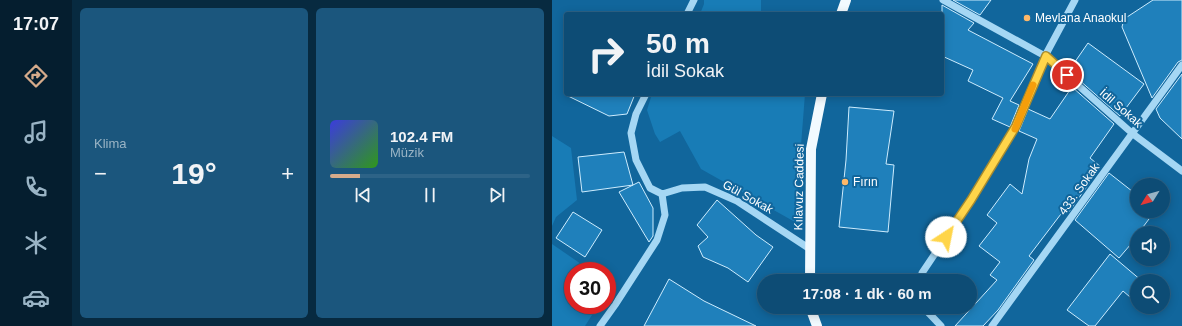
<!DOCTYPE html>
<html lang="tr">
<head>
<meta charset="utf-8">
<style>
  body { margin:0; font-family:Arial,sans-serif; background:#1b567d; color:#f1f3f6; height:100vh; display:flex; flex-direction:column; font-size:15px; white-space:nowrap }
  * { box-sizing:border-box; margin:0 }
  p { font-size:13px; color:#9ab4c5 }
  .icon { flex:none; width:22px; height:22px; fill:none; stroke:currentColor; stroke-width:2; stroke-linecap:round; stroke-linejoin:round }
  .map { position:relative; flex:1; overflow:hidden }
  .side { display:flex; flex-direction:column; gap:8px; padding:8px; background:#072a40; width:480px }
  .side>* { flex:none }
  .guide { position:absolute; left:12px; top:12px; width:380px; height:84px; border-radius:4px; box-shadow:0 2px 10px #0003,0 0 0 1px #2d6387; background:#0d4c75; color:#f1f3f6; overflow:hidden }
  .needle { width:26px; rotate:233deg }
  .tools { position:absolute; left:578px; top:178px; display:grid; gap:8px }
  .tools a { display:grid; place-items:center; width:40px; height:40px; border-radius:50%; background:#0d4c75; box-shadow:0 2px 10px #0003,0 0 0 1px #2d6387; font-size:20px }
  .speed { position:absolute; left:12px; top:262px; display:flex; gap:8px; font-size:20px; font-weight:700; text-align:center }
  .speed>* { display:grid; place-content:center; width:52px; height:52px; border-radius:50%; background:#0d4c75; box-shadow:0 2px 10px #0003,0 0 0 1px #2d6387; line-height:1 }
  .speed .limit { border:6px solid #d22; background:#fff; color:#111 }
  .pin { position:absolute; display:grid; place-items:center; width:34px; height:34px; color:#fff; margin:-17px; border:2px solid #fff; border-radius:50%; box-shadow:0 1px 4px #0007 }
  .me { position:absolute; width:44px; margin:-22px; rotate:34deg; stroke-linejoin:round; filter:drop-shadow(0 0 3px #0008) }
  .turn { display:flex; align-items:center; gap:14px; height:84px; padding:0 16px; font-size:18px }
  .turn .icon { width:52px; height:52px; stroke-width:2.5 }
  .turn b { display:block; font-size:28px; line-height:34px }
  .big { font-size:30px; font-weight:800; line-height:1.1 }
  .side .widget { flex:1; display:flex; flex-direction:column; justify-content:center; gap:6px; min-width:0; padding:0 14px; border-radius:6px; background:#1b567d }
  .song { display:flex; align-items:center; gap:12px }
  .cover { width:48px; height:48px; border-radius:6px; background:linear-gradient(135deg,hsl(240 70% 55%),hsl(110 70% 35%)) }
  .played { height:4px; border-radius:2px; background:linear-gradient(90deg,#d6ab8b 15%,#2d6387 15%) }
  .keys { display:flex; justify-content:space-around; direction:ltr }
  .heat { display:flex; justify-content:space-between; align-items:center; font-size:22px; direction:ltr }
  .side .tiles { flex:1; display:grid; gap:8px; grid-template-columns:repeat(2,1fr) }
  .trip { position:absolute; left:205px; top:274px; width:220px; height:40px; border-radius:20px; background:#0d4c75; box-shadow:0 2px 10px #0003,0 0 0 1px #2d6387; font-weight:800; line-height:40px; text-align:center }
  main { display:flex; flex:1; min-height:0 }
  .dock { display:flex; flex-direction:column; width:72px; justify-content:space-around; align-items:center; background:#051e2f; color:#9ab4c5 }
  .dock .icon { width:28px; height:28px }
  .dock .on { color:#d6ab8b }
  .dock b { font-size:18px; color:#f1f3f6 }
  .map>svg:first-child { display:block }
  .green { fill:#187cb6 }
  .building { fill:#1f80bb; stroke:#cdecfe }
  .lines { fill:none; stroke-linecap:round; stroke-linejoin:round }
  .minor { stroke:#a5d7f4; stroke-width:7 }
  .major { stroke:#f2faff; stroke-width:10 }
  .route-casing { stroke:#a68a30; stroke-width:10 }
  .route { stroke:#ffd54a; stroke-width:7 }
  .slow { stroke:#f59e0b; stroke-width:7 }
  .poi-dot { fill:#ffb868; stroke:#11669c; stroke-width:1.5 }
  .labels { text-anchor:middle; stroke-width:4; stroke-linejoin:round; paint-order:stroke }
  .poi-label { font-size:12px; fill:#fff; stroke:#11669c; text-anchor:start }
  .street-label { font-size:12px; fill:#fff; stroke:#11669c }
</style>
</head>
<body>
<main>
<nav class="dock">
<b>17:07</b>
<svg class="icon on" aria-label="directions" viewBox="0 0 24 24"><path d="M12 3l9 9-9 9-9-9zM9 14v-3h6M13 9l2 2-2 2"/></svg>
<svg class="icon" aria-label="music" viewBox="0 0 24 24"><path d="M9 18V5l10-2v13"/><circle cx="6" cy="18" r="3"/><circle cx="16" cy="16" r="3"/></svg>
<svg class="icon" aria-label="phone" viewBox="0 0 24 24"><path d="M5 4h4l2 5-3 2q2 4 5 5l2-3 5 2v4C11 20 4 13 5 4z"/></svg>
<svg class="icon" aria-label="climate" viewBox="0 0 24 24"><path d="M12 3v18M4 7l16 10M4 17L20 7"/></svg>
<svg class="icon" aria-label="car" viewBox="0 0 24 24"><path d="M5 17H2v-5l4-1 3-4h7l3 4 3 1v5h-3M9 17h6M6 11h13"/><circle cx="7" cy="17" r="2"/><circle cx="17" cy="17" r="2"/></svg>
</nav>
<section class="side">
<div class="tiles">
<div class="widget"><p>Klima</p>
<div class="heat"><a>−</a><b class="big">19°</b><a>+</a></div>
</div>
<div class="widget">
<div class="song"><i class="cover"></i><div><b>102.4 FM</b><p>Müzik</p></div></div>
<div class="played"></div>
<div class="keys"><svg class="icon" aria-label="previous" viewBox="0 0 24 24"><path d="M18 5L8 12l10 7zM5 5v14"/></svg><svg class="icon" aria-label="pause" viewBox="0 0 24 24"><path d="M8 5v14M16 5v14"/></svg><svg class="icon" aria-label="next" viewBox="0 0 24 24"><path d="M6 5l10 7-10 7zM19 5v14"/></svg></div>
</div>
</div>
</section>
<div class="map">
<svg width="630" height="326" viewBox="0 0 630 326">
  <rect width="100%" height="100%" fill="#11669c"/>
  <!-- green -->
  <path class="green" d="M152,0H209V14H148L152,4Z
    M100,94H253L243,222L149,169L128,131L108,142L103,134L95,110Z
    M0,136L19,148L25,200L4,217L0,226Z
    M0,244L32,266L29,271H21V289L17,298L21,301V305H29L42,312L33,326H0Z"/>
  <!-- building -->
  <path class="building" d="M401,0H439L428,15Z
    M601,0H630V60L626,62L600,98L570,27L572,19Z
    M390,5L422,23L416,30L481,64L458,101L467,105L458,127L440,119L451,98L416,81L421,70L390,56Z
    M536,43L592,84L568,116L526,79L528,77L518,69Z
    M630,74V139L608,118L604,109Z
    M520,87L562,124L538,158L549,167L516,213L512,210L477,256L482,260L446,310L431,326H403L445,280L438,275L448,262L427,246L445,223L435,215L458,184L470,194L477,159L485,139L467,131L476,109L498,119Z
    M12,94H83L75,114L57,116Z
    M297,107L342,111L334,164L342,165L336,232L287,227L294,160Z
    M72,152L81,185L87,182L101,208V236L97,242L67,192L81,185L30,192L26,157Z
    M557,173L585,195V211H603L588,231L589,232L585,233V237L567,258L523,220Z
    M165,200L204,235L221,247L196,282L176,268L151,257L146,246L156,237L145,225Z
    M21,212L50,230L33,257L4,238Z
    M558,254L590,281H585V303L571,291L543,326H537L515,310Z
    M117,279L152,301L204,326H92Z"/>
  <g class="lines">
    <!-- minor -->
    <path class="minor" d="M391,0L493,56L581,134L630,171
      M135,14L142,0
      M94,94L84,114L79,133L84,160L98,188L110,194L130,188L153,187L185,201L258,249
      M368,281L370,273L419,200L464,126L493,56L523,0
      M371,307L389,326
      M48,326L63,305L105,240L113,215L110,194
      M440,326L630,65"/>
    <!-- major -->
    <path class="major" d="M289,14L294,0
      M258,281L259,149L270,94
      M258,307L265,326"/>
  </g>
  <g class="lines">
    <!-- route casing -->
    <g class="route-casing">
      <path id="route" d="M394,237L419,200L464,126L494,56L515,75"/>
    </g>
    <!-- route -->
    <use href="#route" class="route"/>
    <!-- slow -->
    <path class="slow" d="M463,129L481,85"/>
  </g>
  <!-- markers -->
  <g class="poi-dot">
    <circle cx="475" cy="18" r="4"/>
    <circle cx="293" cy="182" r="4"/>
  </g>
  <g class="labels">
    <!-- poi labels -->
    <g class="poi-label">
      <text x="483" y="22">Mevlana Anaokul</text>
      <text x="301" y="186">Fırın</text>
    </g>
    <!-- street labels -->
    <g class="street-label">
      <text transform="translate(569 108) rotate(41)" y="4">İdil Sokak</text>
      <text transform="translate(247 187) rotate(-89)" y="4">Kılavuz Caddesi</text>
      <text transform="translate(527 189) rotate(-54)" y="4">433. Sokak</text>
      <text transform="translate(196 197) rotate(29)" y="4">Gül Sokak</text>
    </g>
  </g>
</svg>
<div class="tools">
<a><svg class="needle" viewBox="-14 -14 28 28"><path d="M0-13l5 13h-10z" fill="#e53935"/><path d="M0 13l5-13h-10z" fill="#9ab4c5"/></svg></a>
<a><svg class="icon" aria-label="sound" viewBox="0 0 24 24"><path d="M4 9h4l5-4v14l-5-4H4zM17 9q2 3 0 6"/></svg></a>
<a><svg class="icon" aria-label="search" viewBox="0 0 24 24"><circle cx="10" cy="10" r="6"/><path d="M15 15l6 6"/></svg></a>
</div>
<div class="speed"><div class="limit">30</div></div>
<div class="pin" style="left:515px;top:75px;background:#d93025"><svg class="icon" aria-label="arrive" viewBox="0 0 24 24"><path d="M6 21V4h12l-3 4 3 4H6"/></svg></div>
<svg class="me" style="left:394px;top:237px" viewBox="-20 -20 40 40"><circle r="19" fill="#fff"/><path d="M0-13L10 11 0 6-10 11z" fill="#ffd54a"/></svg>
<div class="trip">17:08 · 1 dk · 60 m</div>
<div class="guide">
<div class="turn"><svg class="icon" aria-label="right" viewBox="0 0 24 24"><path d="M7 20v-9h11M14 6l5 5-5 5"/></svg><div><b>50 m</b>İdil Sokak</div></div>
</div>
</div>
</main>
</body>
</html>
